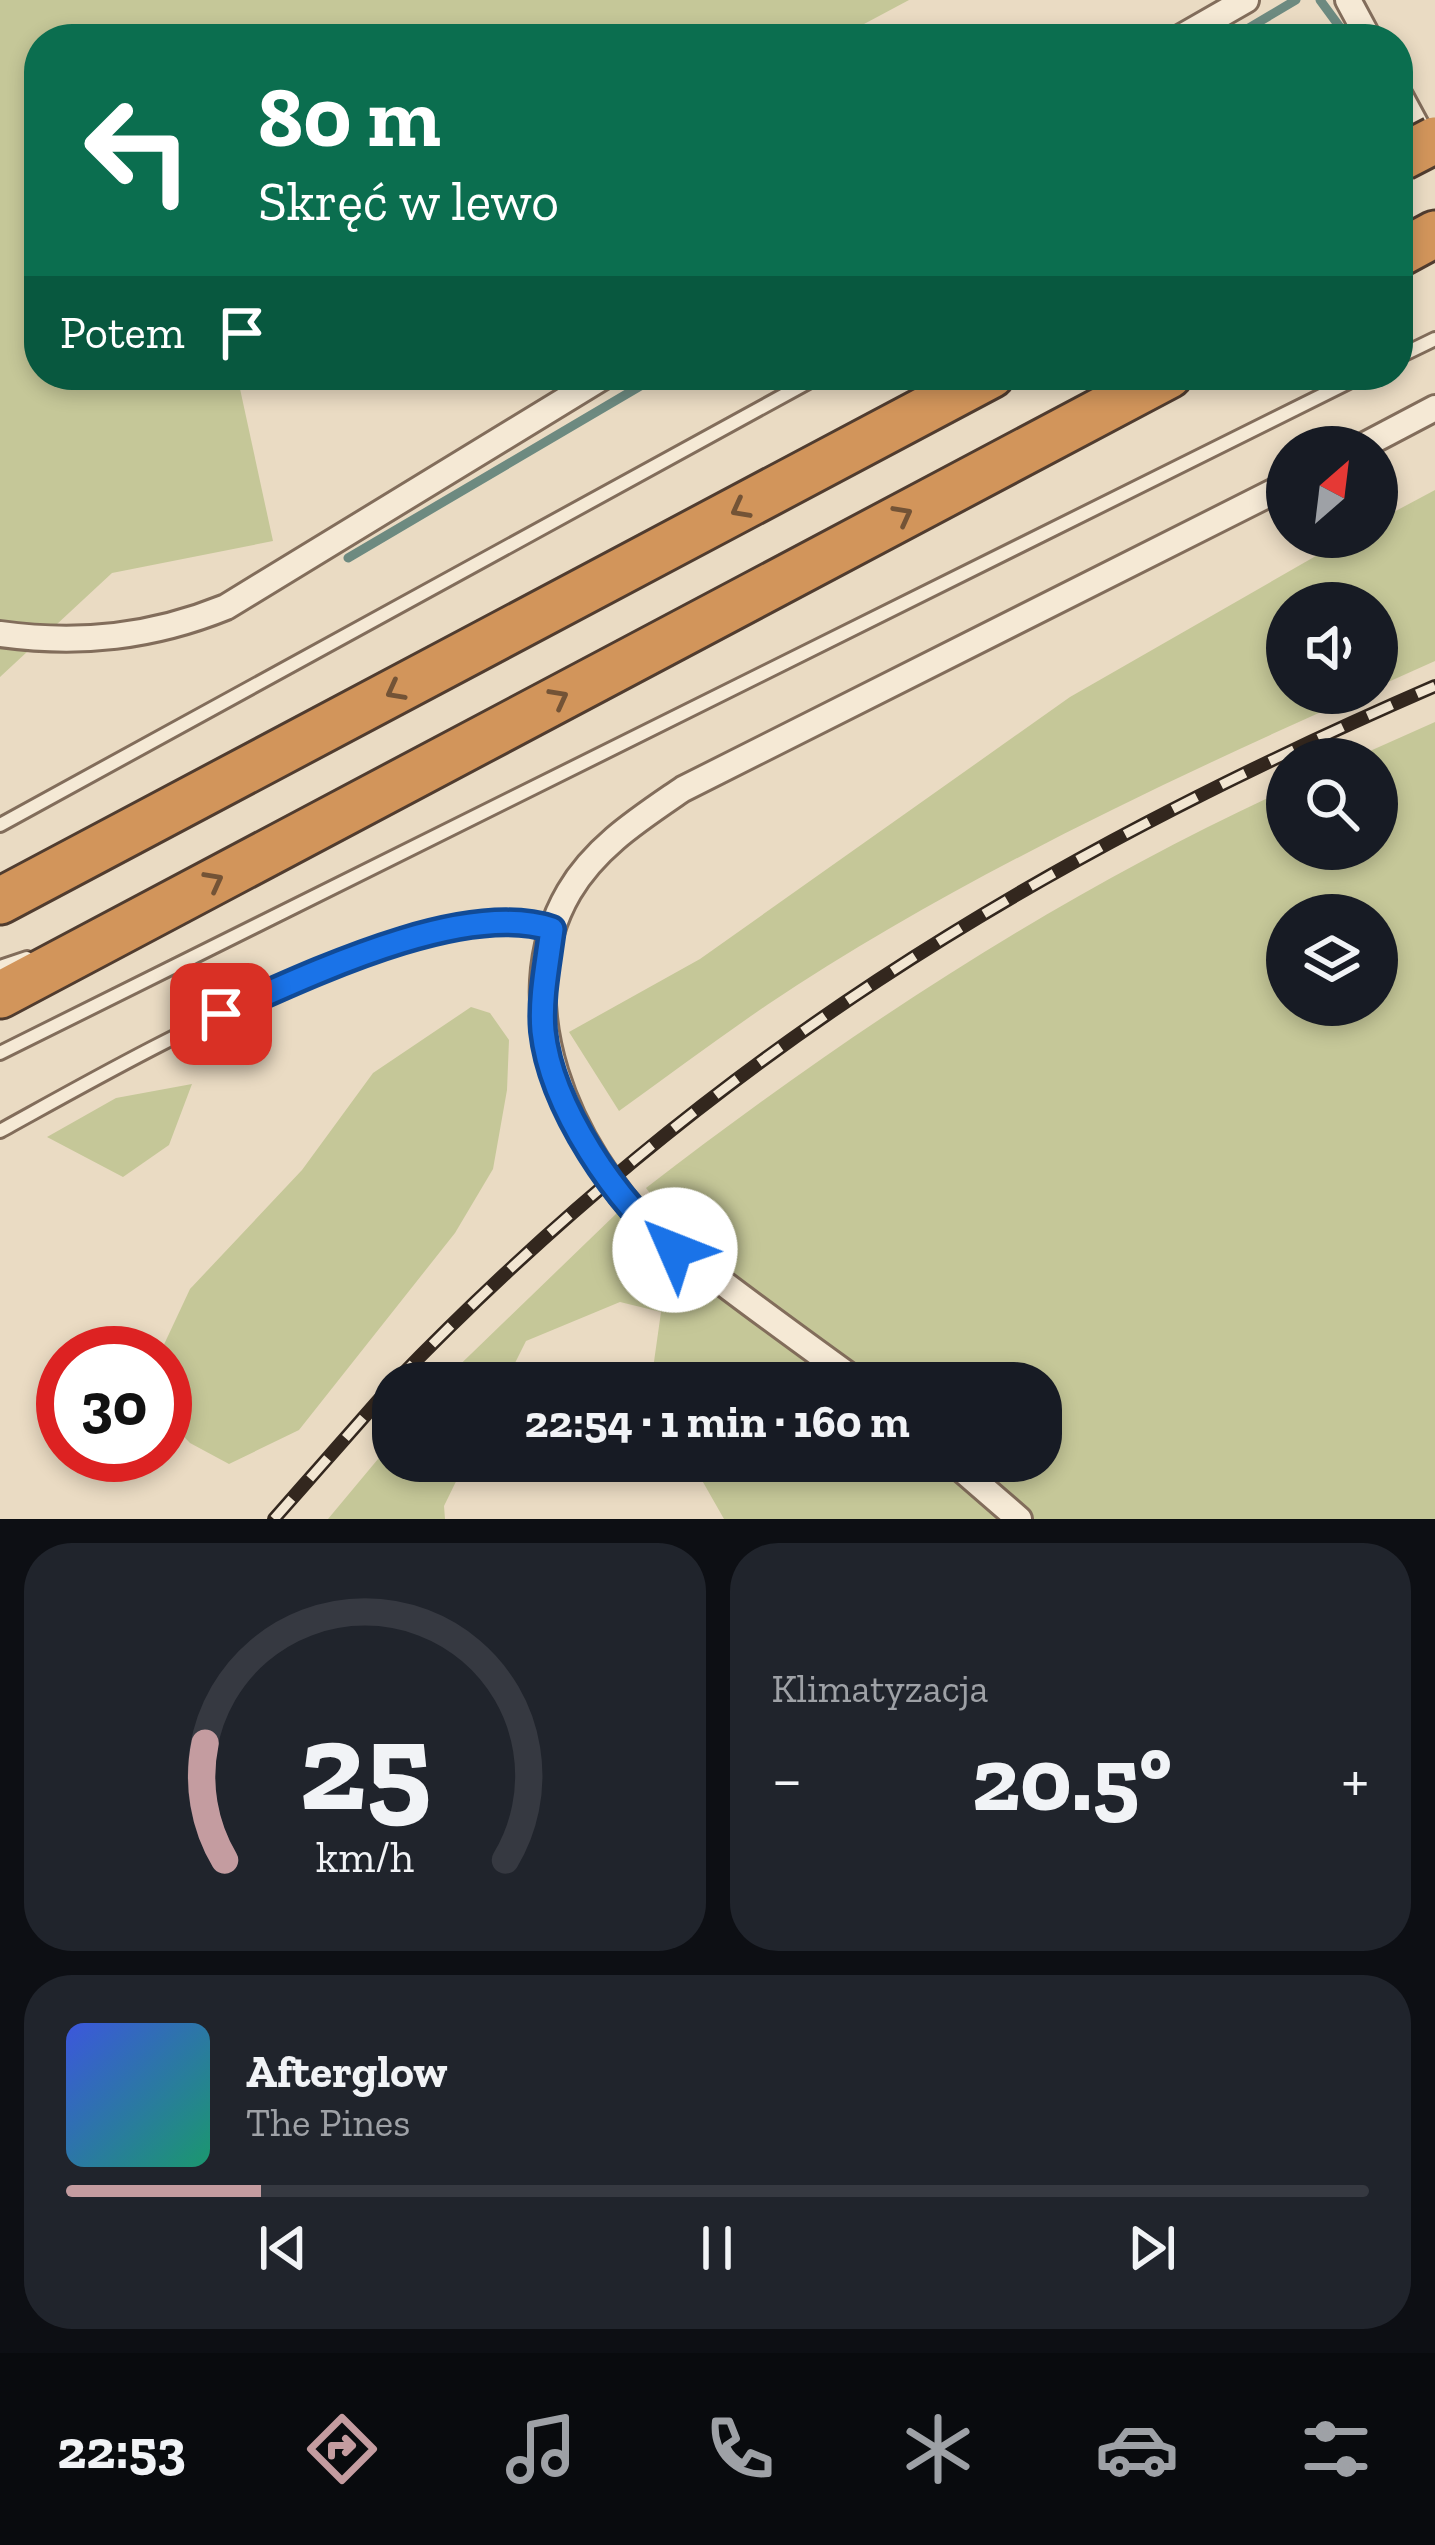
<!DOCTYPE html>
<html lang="pl">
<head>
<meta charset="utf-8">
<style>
  body { margin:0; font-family:"Zilla Slab",serif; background:#20242c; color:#f1f3f6; height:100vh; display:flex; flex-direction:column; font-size:45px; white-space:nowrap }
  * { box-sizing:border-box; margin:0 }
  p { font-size:39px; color:#9ea1a6 }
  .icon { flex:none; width:66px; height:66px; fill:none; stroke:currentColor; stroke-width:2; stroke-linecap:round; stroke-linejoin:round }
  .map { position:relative; height:1519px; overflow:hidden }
  .panel { display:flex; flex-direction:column; gap:24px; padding:24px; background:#0d0f14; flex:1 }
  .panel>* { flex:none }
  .banner { position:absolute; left:24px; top:24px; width:1389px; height:366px; border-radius:48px; box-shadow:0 6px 18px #0003; background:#0b6e4f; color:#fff; overflow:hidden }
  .needle { width:78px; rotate:28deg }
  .buttons { position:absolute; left:1266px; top:426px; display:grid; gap:24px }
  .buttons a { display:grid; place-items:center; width:132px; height:132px; border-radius:50%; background:#171b24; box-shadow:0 6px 18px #0003; font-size:60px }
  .speed { position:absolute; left:36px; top:1326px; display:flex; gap:24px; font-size:60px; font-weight:700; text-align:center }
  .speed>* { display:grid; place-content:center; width:156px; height:156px; border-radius:50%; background:#171b24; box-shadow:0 6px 18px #0003; line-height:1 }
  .speed .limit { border:18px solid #d22; background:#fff; color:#111 }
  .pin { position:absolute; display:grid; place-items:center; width:102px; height:102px; color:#fff; margin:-51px; border-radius:24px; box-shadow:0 6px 18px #0006 }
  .me { position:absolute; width:132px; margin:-66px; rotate:314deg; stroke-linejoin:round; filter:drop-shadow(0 0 9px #0008) }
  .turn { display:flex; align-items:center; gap:42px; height:252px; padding:0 36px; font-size:54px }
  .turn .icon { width:156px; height:156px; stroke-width:2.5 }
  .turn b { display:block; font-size:84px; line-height:102px }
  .then { display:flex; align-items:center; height:114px; padding:0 36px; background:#0003; gap:24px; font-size:45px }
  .big { font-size:90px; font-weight:700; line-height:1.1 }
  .panel .widget { flex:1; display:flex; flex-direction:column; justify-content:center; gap:18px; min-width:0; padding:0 42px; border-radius:48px; background:#20242c }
  .panel .dial { align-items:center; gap:0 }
  .dial svg { height:312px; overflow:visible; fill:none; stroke:#363941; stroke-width:7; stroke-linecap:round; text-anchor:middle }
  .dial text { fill:#f1f3f6; stroke:none }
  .song { display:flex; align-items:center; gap:36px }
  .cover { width:144px; height:144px; border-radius:18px; background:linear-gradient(135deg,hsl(230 70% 55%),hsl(160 70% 35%)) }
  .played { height:12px; border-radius:6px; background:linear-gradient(90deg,#c49ca0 15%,#363941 15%) }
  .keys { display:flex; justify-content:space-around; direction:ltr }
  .heat { display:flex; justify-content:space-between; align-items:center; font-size:66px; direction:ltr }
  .panel .tiles { flex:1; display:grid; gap:24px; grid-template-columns:1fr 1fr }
  .widget:last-child { grid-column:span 2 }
  .trip { position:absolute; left:372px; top:1362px; width:690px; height:120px; border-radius:48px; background:#171b24; box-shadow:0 6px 18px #0003; font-weight:700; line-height:120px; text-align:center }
  .tabs { display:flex; height:192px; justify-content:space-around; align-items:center; background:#090b0e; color:#9ea1a6 }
  .tabs .icon { width:84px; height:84px }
  .tabs .active { color:#c49ca0 }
  .tabs b { font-size:54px; color:#f1f3f6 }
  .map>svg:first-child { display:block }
  .green { fill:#c5c798; fill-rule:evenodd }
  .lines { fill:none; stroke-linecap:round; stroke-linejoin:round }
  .stream { stroke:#6d8a80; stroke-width:9 }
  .lane-casing { stroke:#826d5b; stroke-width:18 }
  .street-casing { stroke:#826d5b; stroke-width:30 }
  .highway-casing { stroke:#503c2f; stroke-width:51 }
  .lane { stroke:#f5e9d5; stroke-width:12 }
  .street { stroke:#f5e9d5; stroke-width:24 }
  .highway { stroke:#d2955b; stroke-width:45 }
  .rail-casing { stroke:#33271e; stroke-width:14 }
  .rail { stroke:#f2e6d2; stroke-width:9; stroke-dasharray:27; stroke-linecap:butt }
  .highway-bridge-casing { stroke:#503c2f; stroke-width:51; stroke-linecap:butt }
  .highway-bridge { stroke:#d2955b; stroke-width:45 }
  .oneway { stroke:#735336 }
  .route-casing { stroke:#114b97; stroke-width:30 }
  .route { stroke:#1a73e8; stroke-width:21 }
</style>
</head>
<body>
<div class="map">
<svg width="1435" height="1519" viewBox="0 0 1435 1519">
  <rect width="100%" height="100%" fill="#eadbc3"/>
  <!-- green -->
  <path class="green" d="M0,0H909L836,39H39V375H237L273,541L112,573L0,677Z
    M1435,490V661L1377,687V603H1287V693H1363C1160,784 953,881 767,1005C717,1039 668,1076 619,1111L569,1032L700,959L1070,697L1349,537H1377V521Z
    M1435,722V1519H724L691,1461H1041V1383H651L661,1312L620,1302L526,1341L505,1383H441L618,1212L648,1245L700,1282L720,1265L662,1223L667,1216L646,1188C847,1033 1056,895 1287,789V849H1377V759H1352ZM1287,915H1377V1005H1287Z
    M471,1007L490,1013L509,1040L507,1090L493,1169L455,1233L299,1430L229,1464L190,1443L165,1417V1353H160L190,1289L302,1170L373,1073Z
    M192,1084L169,1145L123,1177L47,1137L116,1098Z
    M393,1441V1461H466L444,1506L445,1519H328Z"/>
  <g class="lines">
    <!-- stream -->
    <path class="stream" d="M1320,0L1345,34
      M1230,39L1296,0
      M348,558L659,375"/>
    <!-- lane casing -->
    <g class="lane-casing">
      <path id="lane" d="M1398,357L1435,339
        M0,825L821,375
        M0,967L27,958
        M0,1053L1363,375
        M0,1131C117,1067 425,887 552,929"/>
    </g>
    <!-- street casing -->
    <g class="street-casing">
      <path id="street" d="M1348,0L1369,39
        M1178,39L1246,0
        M1398,92L1431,153
        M1361,447L1435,408
        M0,634C80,645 152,637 226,607L606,375
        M859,1383C812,1349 765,1315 719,1280C697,1264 672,1251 653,1231C570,1149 504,1003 569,892C596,846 641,818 683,789L1287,485
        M952,1461L1019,1519"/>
    </g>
    <!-- highway casing -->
    <g class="highway-casing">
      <path id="highway" d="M1398,254L1435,234
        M0,901L991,375
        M0,995L1169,375"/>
    </g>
    <!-- lane -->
    <use href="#lane" class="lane"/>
    <!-- street -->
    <use href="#street" class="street"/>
    <!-- highway -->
    <use href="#highway" class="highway"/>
    <!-- rail casing -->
    <g class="rail-casing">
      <path id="rail" d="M394,1383C705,1061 1027,863 1435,686
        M274,1519L393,1384"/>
    </g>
    <!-- rail -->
    <use href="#rail" class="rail"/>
    <!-- highway-bridge casing -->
    <g class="highway-bridge-casing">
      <path id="highway-bridge" d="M1402,157L1435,140"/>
    </g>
    <!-- highway-bridge -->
    <use href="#highway-bridge" class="highway-bridge"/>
  </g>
  <!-- one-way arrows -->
  <defs><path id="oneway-chevron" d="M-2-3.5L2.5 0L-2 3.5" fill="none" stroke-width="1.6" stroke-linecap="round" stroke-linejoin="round" transform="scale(3)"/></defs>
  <g class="oneway">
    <use href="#oneway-chevron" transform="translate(740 509) rotate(152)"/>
    <use href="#oneway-chevron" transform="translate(903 515) rotate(-28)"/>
    <use href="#oneway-chevron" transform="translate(395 691) rotate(152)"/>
    <use href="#oneway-chevron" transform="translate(559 698) rotate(-28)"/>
    <use href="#oneway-chevron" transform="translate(214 881) rotate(-28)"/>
  </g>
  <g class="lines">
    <!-- route casing -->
    <g class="route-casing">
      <path id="route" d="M221,1014C305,977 463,899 552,929C548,961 540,999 543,1031C551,1106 617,1205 675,1250"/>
    </g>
    <!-- route -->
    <use href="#route" class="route"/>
  </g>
</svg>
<div class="buttons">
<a><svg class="needle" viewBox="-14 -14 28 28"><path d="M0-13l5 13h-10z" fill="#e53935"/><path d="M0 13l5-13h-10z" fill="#9ea1a6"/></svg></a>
<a><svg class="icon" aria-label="sound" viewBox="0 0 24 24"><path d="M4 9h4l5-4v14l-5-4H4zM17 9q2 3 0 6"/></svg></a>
<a><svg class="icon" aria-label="search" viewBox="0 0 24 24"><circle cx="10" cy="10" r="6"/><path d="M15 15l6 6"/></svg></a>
<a><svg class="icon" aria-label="layers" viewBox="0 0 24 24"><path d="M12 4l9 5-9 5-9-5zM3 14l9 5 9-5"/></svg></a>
</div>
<div class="speed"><div class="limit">30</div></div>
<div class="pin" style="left:221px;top:1014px;background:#d93025"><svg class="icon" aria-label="arrive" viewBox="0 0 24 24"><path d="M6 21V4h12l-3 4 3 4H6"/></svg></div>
<svg class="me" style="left:675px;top:1250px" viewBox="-20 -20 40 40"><circle r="19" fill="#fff"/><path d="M0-13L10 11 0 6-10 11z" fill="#1a73e8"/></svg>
<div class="trip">22:54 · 1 min · 160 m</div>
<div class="banner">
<div class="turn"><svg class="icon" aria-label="left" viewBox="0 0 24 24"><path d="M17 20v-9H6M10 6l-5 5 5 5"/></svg><div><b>80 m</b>Skręć w lewo</div></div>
<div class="then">Potem<svg class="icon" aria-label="arrive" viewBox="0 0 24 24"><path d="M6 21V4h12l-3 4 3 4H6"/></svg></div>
</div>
</div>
<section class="panel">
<div class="tiles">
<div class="widget dial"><svg viewBox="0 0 100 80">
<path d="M14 69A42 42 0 1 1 86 69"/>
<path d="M14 69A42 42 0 0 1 9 39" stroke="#c49ca0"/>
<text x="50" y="56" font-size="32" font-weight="700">25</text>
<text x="50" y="72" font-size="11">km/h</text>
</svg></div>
<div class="widget"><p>Klimatyzacja</p>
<div class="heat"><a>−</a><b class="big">20.5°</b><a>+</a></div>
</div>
<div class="widget">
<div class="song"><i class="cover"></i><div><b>Afterglow</b><p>The Pines</p></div></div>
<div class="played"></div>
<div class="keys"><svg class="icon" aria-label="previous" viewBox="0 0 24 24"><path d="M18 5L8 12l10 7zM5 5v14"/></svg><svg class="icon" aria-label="pause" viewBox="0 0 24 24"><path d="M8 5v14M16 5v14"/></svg><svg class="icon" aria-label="next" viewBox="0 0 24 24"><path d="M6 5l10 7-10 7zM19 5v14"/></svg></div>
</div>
</div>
</section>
<nav class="tabs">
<b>22:53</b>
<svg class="icon active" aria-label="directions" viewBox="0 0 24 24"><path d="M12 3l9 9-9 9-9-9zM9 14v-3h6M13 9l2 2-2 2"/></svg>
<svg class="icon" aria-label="music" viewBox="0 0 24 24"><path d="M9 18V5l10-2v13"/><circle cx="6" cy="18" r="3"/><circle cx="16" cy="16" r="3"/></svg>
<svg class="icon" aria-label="phone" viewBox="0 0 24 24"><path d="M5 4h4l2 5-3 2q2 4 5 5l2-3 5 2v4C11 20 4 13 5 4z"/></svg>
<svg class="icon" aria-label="climate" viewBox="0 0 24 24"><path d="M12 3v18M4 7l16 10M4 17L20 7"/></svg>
<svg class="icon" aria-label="car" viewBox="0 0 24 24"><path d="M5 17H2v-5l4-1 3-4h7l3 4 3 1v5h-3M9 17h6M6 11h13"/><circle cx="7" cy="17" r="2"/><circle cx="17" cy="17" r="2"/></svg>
<svg class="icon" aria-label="filters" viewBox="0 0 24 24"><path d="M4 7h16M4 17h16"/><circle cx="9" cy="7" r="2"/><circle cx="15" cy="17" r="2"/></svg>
</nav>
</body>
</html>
